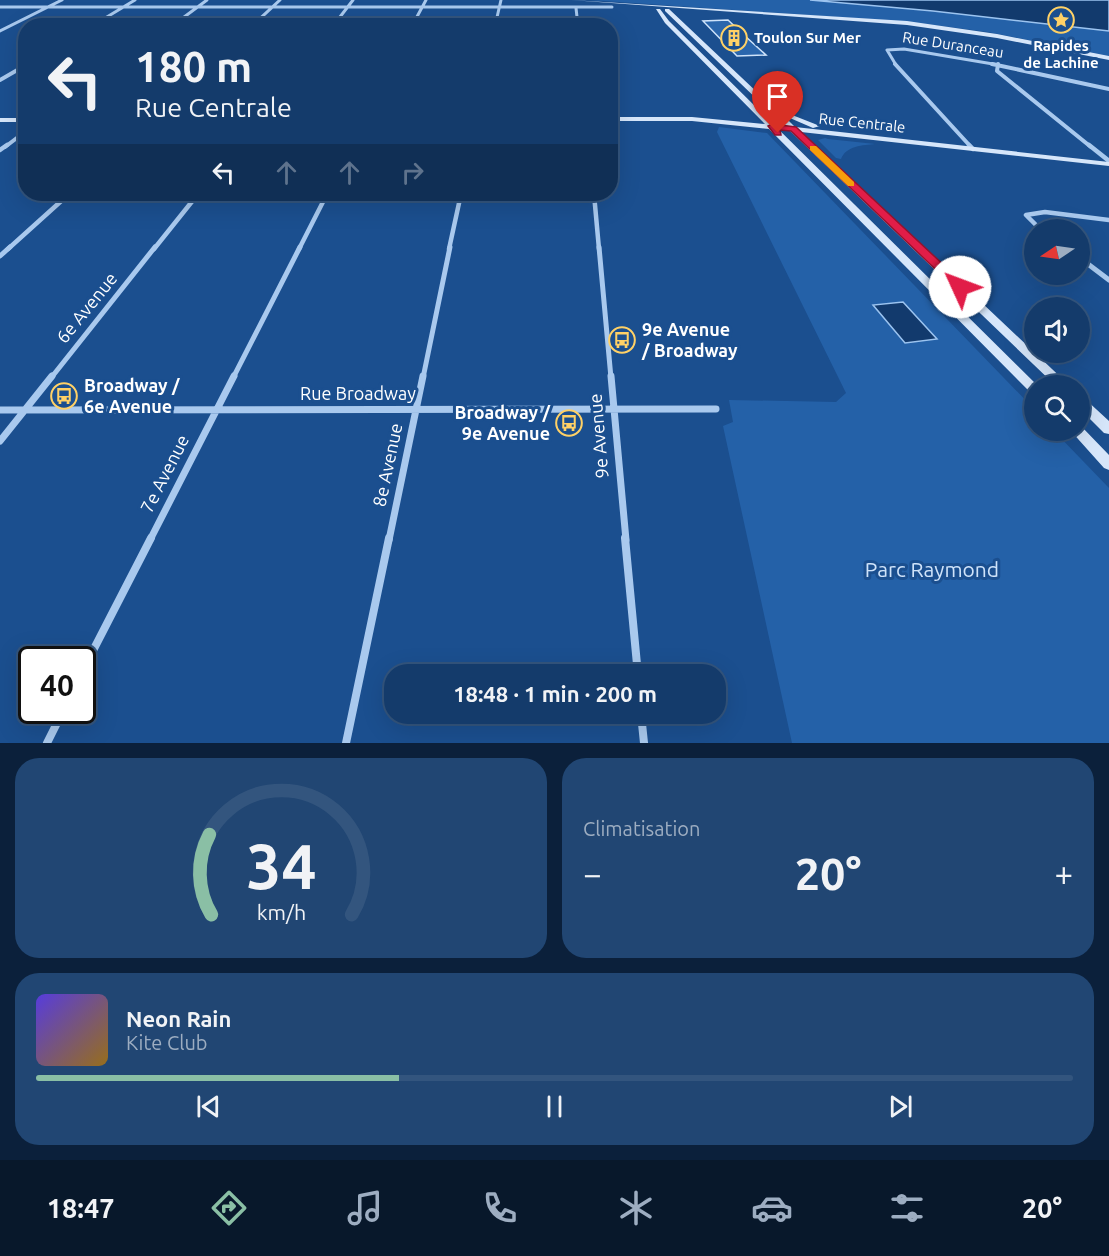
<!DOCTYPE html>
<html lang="fr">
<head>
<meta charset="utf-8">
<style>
  body { margin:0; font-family:Ubuntu,sans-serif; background:#214673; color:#f1f3f6; height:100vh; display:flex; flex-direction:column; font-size:22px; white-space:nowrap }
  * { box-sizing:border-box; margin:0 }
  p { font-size:20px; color:#9dadc1 }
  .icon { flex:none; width:33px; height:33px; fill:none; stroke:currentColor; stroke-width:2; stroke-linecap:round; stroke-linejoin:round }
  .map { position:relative; height:743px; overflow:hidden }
  .details { display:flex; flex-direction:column; gap:15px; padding:15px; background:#0b203b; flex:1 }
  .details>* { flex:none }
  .top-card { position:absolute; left:18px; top:18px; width:600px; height:183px; border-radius:24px; box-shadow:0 6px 24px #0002,0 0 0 2px #33557e; background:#143b6b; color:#f1f3f6; overflow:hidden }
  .needle { width:39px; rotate:257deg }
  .fabs { position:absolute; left:1024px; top:219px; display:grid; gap:12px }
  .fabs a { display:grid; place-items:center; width:66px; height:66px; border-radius:50%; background:#143b6b; box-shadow:0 6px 24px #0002,0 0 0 2px #33557e; font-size:30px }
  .speed { position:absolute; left:18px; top:646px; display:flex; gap:12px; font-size:30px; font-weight:700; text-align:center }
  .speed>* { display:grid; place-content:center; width:78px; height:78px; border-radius:50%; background:#143b6b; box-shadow:0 6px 24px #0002,0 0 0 2px #33557e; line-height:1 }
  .speed .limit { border:3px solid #111; border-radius:9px; background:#fff; color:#111 }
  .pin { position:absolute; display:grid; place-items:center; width:51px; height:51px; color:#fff; margin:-62px -26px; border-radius:50% 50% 50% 0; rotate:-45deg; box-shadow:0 0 6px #0007 }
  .pin .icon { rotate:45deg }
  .me { position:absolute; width:66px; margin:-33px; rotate:313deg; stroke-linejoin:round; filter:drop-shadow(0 0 4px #0008) }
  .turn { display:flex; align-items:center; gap:21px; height:126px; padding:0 18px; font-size:27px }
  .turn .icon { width:78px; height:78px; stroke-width:2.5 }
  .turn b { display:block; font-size:42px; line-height:51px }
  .lanes { display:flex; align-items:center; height:57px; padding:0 18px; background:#0003; justify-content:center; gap:30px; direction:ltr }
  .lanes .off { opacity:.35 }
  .big { font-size:45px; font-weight:700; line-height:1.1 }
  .details .card { flex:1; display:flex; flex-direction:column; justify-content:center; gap:9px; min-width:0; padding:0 21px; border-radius:24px; background:#214673 }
  .details .dial { align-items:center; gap:0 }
  .dial svg { height:156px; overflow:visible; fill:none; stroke:#33557e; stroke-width:7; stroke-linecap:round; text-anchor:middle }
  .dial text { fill:#f1f3f6; stroke:none }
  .song { display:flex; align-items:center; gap:18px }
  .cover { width:72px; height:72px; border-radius:9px; background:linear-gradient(135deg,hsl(250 70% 55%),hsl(40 70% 35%)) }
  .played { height:6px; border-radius:3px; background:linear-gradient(90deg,#8abfa5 35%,#33557e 35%) }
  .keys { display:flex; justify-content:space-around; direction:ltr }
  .heat { display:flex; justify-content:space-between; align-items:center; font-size:33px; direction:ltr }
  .details .tiles { flex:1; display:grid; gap:15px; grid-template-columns:1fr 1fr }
  .card:last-child { grid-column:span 2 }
  .trip { position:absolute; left:384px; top:664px; width:342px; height:60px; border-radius:24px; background:#143b6b; box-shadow:0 6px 24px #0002,0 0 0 2px #33557e; font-weight:700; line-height:60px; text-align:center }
  .tabs { display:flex; height:96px; justify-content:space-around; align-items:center; background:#08182b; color:#9dadc1 }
  .tabs .icon { width:42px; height:42px }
  .tabs .current { color:#8abfa5 }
  .tabs b { font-size:27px; color:#f1f3f6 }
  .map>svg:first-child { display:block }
  .green { fill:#2461a8 }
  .water { fill:#123a6d; stroke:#9cc4f0; stroke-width:1.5 }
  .building { fill:#2a66ad; stroke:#cfe3fa; stroke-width:1.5 }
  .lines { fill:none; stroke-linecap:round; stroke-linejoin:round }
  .street-far5 { stroke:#a9c9ee; stroke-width:3 }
  .street-far4 { stroke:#a9c9ee; stroke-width:4 }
  .street-far3 { stroke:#a9c9ee; stroke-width:4.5 }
  .street-far2 { stroke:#a9c9ee; stroke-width:5 }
  .street-far1 { stroke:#a9c9ee; stroke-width:7 }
  .street { stroke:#a9c9ee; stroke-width:8 }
  .secondary { fill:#d6e6fa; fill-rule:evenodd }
  .route { fill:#e11d48; stroke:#92132f; stroke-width:1.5 }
  .slow { fill:#f59e0b }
  .labels { text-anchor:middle; stroke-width:6; stroke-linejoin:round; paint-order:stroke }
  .far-poi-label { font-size:15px; font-weight:bold; fill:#fff; stroke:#1b4f8f; text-anchor:start }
  .far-street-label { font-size:15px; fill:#fff; stroke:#1b4f8f }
  .street-label { font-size:18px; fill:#fff; stroke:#1b4f8f }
  .poi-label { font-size:18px; font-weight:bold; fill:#fff; stroke:#1b4f8f; text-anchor:start }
  .near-park-label { font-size:21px; fill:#cfe3fa; stroke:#1b4f8f }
</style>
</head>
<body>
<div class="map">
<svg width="1109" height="743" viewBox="0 0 1109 743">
  <rect width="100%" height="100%" fill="#1b4f8f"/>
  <!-- green -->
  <path class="green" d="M590,0H1109V56L988,32L911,22Z
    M719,127L767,133L1035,410V430L1054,431L1109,488V743H792L723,426L733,422L729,400L836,402L846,393L717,132Z
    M825,138L828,139L875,144C863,145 846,146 841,159L836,158L818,140Z"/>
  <!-- water -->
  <path class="water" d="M810,0H1109V31L933,11Z
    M903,302L937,339L905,343L873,305Z"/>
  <!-- building -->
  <path class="building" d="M728,20L745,36L766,55L737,56L703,21Z"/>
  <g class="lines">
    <!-- street-far5 -->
    <path class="street-far5" d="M0,7H612
      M576,8L578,26
      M92,26L135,0
      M172,26L207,0
      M252,26L280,0
      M333,26L353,0
      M412,26L426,0
      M495,26L501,0
      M0,31L62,0
      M896,65L887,50L904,49L999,65"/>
    <!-- street-far4 -->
    <path class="street-far4" d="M895,64L971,147
      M992,64L1109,89
      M998,64L997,71L1091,147
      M0,80L26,65
      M5,147L26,131"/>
    <!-- street-far3 -->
    <path class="street-far3" d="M969,145L973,149
      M1089,145L1109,161
      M0,150L7,145
      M594,194L599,249
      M1041,230L1026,215L1045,212L1109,220
      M8,249L69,194
      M154,249L198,194
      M299,249L327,194
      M449,249L461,194"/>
    <!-- street-far2 -->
    <path class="street-far2" d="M599,247L611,378
      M0,256L10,247
      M1080,258L1109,280
      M51,378L155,247
      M233,378L300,247
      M423,378L450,247"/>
    <!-- street-far1 -->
    <path class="street-far1" d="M611,376L626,540
      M0,410L716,409
      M0,441L52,376
      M150,540L234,376
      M389,540L423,376"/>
    <!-- street -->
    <path class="street" d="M625,538L638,675
      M82,672L151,538
      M641,714L644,743
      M47,743L63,711
      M346,743L389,538"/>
    <!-- secondary -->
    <path class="secondary" d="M571,0L907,21L997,34L1109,56V60L997,38L907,25Z
      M656,9H660L669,21L1038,386H1035V394L1031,393L769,129L692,121H610V117H692L765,124L665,23Z
      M665,9H669L777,111H782L820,126L813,128L783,115L795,127L1109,162V166L801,132L1070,386H1056L665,11Z
      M0,118H26V122H0Z
      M1080,396L1084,398L1109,421V434L1104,433L1080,409Z
      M1081,426L1109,455V470L1104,468L1070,430H1080Z"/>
  </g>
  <!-- route -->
  <path class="route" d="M772,124L796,127L964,284V289H956L791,131L780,130L781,135H775L768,126Z"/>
  <!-- slow -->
  <path class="slow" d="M810,146H816L854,182V186H848L810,150Z"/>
  <!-- icons -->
  <defs>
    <g id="sight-ring" transform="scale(1.35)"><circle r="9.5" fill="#1b4f8f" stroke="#ffd166" stroke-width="1.5"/><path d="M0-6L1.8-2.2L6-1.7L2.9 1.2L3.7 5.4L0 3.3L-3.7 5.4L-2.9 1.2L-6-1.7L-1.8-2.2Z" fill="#ffd166"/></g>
    <g id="building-ring" transform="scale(1.35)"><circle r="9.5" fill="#1b4f8f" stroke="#ffd166" stroke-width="1.5"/><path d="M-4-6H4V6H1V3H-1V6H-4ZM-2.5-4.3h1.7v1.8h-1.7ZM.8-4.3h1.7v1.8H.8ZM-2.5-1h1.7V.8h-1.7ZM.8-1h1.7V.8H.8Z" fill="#ffd166"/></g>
    <g id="bus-ring" transform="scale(1.35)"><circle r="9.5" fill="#1b4f8f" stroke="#ffd166" stroke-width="1.5"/><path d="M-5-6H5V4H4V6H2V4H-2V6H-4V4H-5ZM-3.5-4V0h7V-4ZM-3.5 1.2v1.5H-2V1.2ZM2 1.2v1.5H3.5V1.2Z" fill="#ffd166"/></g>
  </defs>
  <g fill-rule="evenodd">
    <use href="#sight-ring" x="1061" y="20"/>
    <use href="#building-ring" x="734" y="38"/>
    <use href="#bus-ring" x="622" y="340"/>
    <use href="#bus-ring" x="64" y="396"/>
    <use href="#bus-ring" x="569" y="423"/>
  </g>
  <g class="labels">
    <!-- far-poi labels -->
    <g class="far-poi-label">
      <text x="754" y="43">Toulon Sur Mer</text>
      <text x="1061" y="51" text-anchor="middle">Rapides<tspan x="1061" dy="17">de Lachine</tspan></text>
    </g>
    <!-- far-street labels -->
    <g class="far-street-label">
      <text transform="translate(953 45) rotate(9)" y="5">Rue Duranceau</text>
      <text transform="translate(862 123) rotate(6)" y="5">Rue Centrale</text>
    </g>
    <!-- street labels -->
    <g class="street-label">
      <text transform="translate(87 308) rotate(-51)" y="6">6e Avenue</text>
      <text x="358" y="400">Rue Broadway</text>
      <text transform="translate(599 436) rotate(-95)" y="6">9e Avenue</text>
      <text transform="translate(388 465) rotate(-78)" y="6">8e Avenue</text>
      <text transform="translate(165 474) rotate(-63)" y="6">7e Avenue</text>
    </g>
    <!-- poi labels -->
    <g class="poi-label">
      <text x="642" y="336">9e Avenue<tspan x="642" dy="21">/ Broadway</tspan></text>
      <text x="84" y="392">Broadway /<tspan x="84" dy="21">6e Avenue</tspan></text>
      <text x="550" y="419" text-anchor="end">Broadway /<tspan x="550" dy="21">9e Avenue</tspan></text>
    </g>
    <!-- near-park labels -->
    <g class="near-park-label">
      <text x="932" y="577">Parc Raymond</text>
    </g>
  </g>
</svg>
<div class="fabs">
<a><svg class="needle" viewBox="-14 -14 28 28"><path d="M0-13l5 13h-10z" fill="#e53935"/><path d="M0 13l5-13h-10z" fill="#9dadc1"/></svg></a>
<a><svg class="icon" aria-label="sound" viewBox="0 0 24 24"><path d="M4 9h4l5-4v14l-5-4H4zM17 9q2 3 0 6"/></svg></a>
<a><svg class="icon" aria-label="search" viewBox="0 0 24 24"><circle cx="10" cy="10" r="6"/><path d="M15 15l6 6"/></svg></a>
</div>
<div class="speed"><div class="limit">40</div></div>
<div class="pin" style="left:778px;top:133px;background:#d93025"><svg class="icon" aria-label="arrive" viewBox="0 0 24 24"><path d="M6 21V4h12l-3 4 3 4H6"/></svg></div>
<svg class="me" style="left:960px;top:287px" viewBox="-20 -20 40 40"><circle r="19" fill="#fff"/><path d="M0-13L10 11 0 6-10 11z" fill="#e11d48"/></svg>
<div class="trip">18:48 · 1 min · 200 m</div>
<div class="top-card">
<div class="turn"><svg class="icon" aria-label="left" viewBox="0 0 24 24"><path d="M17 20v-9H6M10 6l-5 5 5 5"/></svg><div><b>180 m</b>Rue Centrale</div></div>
<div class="lanes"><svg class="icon" aria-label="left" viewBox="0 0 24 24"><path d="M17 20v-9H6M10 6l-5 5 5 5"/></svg><svg class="icon off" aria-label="ahead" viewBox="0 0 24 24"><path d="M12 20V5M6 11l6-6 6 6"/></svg><svg class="icon off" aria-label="ahead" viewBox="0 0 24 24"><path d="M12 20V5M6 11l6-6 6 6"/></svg><svg class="icon off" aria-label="right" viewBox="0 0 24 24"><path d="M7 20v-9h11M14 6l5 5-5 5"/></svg></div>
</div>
</div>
<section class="details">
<div class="tiles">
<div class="card dial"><svg viewBox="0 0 100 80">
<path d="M14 69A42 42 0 1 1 86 69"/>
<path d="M14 69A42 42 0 0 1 13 28" stroke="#8abfa5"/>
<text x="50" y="56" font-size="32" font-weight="700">34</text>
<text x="50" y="72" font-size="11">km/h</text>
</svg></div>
<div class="card"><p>Climatisation</p>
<div class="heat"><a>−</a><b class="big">20°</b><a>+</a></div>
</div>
<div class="card">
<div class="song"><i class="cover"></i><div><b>Neon Rain</b><p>Kite Club</p></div></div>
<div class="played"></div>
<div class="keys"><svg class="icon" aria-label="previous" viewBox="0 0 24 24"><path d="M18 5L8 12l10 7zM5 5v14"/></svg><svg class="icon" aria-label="pause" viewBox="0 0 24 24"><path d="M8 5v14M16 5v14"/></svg><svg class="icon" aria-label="next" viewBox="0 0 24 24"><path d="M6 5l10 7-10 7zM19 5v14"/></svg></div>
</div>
</div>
</section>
<nav class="tabs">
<b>18:47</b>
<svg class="icon current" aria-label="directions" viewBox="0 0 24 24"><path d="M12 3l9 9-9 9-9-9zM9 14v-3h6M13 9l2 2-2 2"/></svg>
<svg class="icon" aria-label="music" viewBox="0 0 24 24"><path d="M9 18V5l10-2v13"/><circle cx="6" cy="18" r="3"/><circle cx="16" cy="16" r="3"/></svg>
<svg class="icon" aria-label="phone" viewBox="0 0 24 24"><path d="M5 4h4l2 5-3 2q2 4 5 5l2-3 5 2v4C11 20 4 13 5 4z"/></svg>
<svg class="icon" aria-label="climate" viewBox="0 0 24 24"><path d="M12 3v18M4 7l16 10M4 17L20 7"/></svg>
<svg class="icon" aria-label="car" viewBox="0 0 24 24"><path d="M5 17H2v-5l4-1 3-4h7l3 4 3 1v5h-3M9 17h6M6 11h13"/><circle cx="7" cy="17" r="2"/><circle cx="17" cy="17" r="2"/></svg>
<svg class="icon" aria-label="filters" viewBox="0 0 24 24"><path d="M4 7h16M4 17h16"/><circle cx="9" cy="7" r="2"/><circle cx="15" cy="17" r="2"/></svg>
<b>20°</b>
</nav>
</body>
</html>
